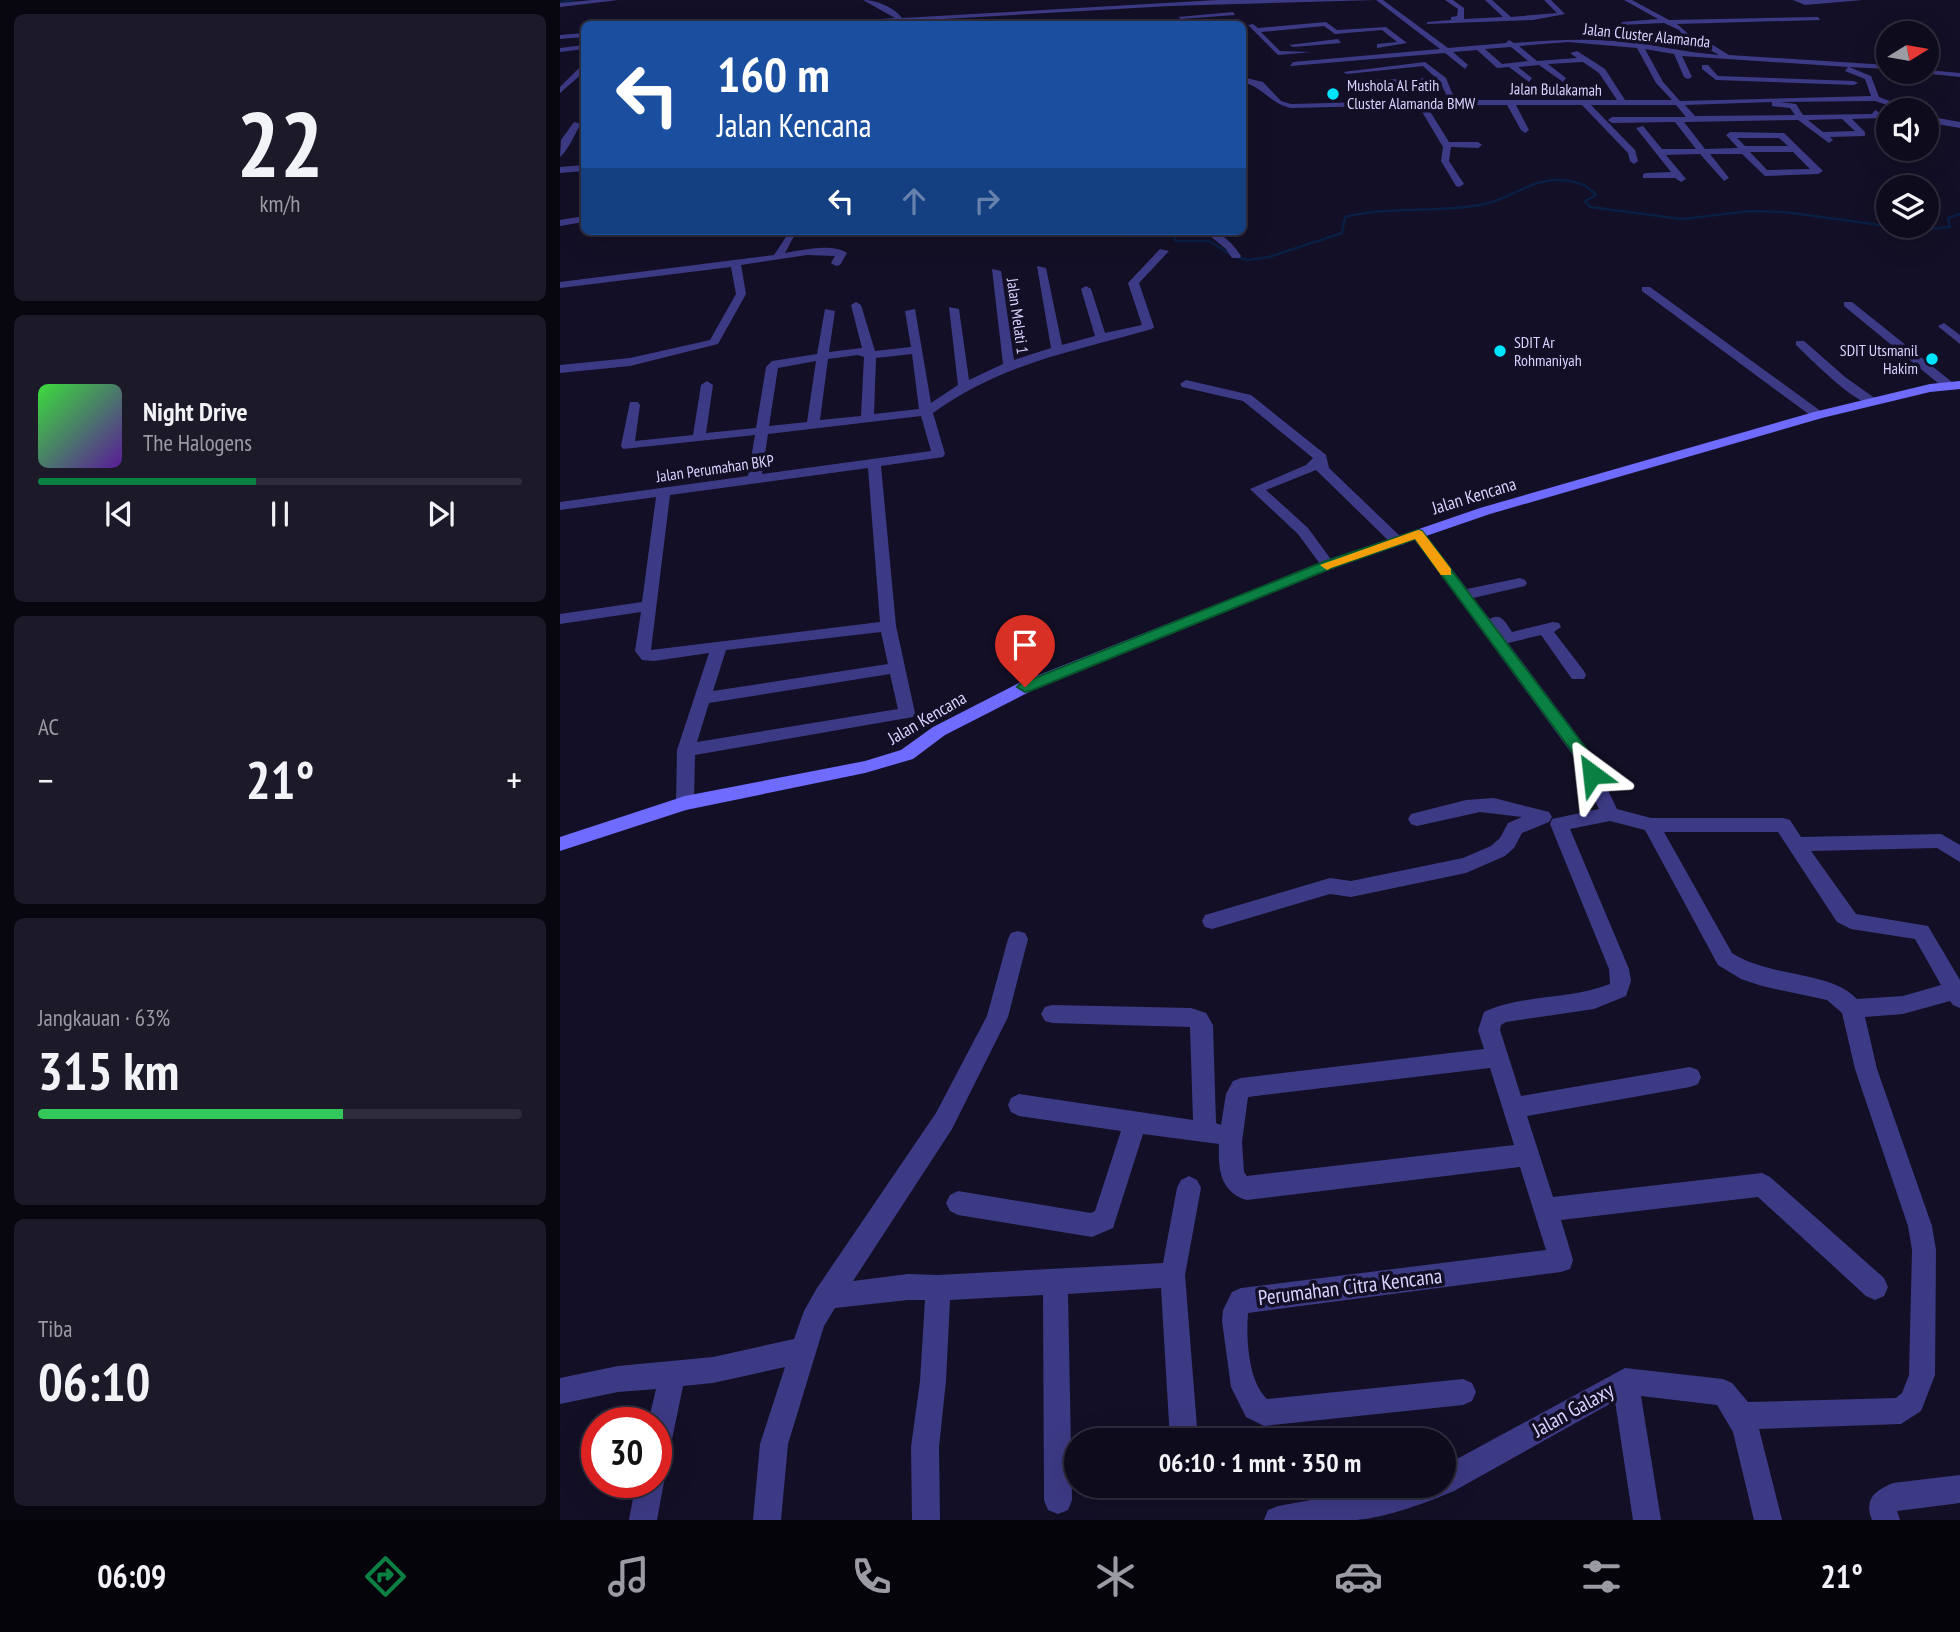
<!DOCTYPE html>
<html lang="id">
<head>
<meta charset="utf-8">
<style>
  body { margin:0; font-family:"PT Sans Narrow",sans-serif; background:#1c1929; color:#f1f3f6; height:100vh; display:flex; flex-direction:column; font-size:26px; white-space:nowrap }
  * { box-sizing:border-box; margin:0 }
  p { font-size:23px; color:#9b9ba3 }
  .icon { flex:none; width:38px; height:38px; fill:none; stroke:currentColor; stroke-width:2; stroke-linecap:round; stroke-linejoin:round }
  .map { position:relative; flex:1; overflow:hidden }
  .details { display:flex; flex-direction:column; gap:14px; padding:14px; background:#08060f; width:560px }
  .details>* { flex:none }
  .hud { position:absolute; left:21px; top:21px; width:665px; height:214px; border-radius:10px; box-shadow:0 7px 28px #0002,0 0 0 2px #2e2b3b; background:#1a4fa0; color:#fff; overflow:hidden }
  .needle { width:46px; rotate:79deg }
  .buttons { position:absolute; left:1316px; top:21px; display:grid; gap:14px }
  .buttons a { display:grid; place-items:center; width:63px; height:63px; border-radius:50%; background:#0e0b1c; box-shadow:0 7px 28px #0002,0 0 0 2px #2e2b3b; font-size:35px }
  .speed { position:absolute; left:21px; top:1407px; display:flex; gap:14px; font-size:35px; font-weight:700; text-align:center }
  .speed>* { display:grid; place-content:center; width:91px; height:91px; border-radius:50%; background:#0e0b1c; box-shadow:0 7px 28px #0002,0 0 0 2px #2e2b3b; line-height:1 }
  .speed .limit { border:10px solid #d22; background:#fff; color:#111 }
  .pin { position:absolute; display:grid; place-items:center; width:60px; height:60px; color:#fff; margin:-72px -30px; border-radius:50% 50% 50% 0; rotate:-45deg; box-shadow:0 0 7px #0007 }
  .pin .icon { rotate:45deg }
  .me { position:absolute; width:77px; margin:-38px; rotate:330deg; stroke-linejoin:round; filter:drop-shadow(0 0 5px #0008) }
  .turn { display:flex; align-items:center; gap:24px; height:147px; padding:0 21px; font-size:32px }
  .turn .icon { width:91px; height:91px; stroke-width:2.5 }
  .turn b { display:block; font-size:49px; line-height:60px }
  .lanes { display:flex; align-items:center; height:66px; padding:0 21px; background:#0003; justify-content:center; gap:35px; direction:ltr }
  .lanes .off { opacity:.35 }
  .big { font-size:52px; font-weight:600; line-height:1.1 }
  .details .widget { flex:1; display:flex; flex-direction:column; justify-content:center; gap:10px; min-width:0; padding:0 24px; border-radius:10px; background:#1c1929 }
  .details .dial { align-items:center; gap:0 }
  .dial b { font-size:91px; line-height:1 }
  .song { display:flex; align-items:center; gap:21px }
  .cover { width:84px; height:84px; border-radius:10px; background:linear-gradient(135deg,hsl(120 70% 55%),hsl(270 70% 35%)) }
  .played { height:7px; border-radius:4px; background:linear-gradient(90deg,#0b8043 45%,#2e2b3b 45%) }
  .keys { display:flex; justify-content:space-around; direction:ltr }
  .heat { display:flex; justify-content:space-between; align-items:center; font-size:38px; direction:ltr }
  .charge { height:10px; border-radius:5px; background:linear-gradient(90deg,#34c759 63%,#2e2b3b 0) }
  .trip { position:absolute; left:504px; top:1428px; width:392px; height:70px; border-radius:35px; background:#0e0b1c; box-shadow:0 7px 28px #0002,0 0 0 2px #2e2b3b; font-weight:600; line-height:70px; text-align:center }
  .menu { display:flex; height:112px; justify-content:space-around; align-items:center; background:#06040b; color:#9b9ba3 }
  .menu .icon { width:49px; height:49px }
  .menu .active { color:#0b8043 }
  .menu b { font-size:32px; color:#f1f3f6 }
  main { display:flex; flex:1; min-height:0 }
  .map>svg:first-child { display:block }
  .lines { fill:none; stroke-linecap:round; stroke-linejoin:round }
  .stream { stroke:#0a1f44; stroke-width:2.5 }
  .street { fill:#3d3a85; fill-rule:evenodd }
  .secondary { fill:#6f6bff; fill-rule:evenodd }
  .route { fill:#0b8043; stroke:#07532c; stroke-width:2 }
  .slow { fill:#f59e0b }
  .poi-dot { fill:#00e5ff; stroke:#130f26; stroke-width:2.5 }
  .labels { text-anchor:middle; stroke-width:7; stroke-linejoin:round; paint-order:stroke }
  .far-street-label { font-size:16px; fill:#d9d4ff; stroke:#130f26 }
  .far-poi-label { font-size:16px; fill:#d9d4ff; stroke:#130f26; text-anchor:start }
  .street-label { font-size:18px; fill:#d9d4ff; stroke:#130f26 }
  .near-street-label { font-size:21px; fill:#d9d4ff; stroke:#130f26 }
</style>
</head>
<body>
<main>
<section class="details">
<div class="widget dial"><b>22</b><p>km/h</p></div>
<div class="widget">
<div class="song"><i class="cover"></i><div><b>Night Drive</b><p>The Halogens</p></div></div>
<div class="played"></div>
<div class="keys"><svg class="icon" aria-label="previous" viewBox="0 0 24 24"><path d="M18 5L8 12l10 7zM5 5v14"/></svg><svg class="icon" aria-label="pause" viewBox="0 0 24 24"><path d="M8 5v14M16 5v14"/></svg><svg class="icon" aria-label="next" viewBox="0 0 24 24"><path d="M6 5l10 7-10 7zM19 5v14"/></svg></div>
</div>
<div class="widget"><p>AC</p>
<div class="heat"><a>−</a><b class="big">21°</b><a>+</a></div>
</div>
<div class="widget"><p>Jangkauan · 63%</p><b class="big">315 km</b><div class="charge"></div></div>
<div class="widget"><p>Tiba</p><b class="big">06:10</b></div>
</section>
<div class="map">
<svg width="1400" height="1520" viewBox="0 0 1400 1520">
  <rect width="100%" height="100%" fill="#130f26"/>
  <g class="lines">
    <!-- stream -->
    <path class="stream" d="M0,2L14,0
      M1330,226L1370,229L1390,227L1388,218L1400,214
      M549,231L565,236H613L616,241H649L675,257L688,260L709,257L782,233L785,217C830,206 875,213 920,205C947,201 969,180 997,180C1012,180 1026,183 1036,195L1025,201L1030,207L1122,219L1191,211L1224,212L1328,226"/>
    <!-- street -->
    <path class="street" d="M33,0H58L0,7V3Z
      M303,0C316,0 334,7 342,18L658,0H823L888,48L946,43L949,40L954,43C998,39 1040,38 1084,44C1109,48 1133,53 1159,55L1143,46L1129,43L1119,30L1104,23L1060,25L1062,22L1098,19L1064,0H1072L1109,20L1258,17L1260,20L1117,24L1134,39L1148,42L1169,55L1328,65V69L1289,67L1311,76L1319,97L1354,110H1343L1315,101L1220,102L1236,104L1243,115L1312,114L1315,110L1325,116L1321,118L1292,119L1305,132V136L1270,137L1273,140L1269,143L1238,120L1124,122L1145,149L1178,148L1166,135L1170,132L1224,133L1263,171L1258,174L1205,176L1182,154H1150L1169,178L1164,181L1140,154L1106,155L1126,179L1121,182L1115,178H1083V174L1086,173L1111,172L1076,128L1083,126L1102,149H1136L1115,122L1052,123L1048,120L1052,117H1126L1116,105H1031L1075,150L1078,161L1074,164L1070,161L1068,153L1022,105H956L969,130L965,133L961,130L947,105H866L889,142H918L922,145L918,148L891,147L889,161L904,184L899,187L896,186L881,161L883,147L858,105L731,108C711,104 703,87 682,82V77L703,82L721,101L731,104L889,100L880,82L810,84L806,82L810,80L876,78L863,66L787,74L783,72L865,62L886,78L895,100H1057L1039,73L1023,62L988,64L1006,78L1003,82L979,65L958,67L972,78L969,82L949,67L937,68L917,50L893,52L908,65L905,69L885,53L730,66L733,62L880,49L816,0L610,6L349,21V24L338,22L274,24L277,22L335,18ZM1008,42L1077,48L1096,83L1112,100H1065L1045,69L1017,51L1010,53L1017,58L977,61L959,46ZM951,47L968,61L942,64L925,49ZM1085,49L1114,54L1124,77L1128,79L1132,77L1122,56L1288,67L1285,71L1305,79L1311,96L1120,101L1103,82ZM1212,102V106L1230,108L1235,115L1135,116L1125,105ZM1282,119L1295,131L1263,132L1248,120ZM1177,138H1219L1228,146H1185ZM1190,152H1233L1250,169L1207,170Z
      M885,0H893L904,8V19L943,17L925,0H932L951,17L997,13L984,0H991L1005,14L973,20L867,24V22L891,20V17L897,16L898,9Z
      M1233,0H1303L1245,5Z
      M673,12L675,15L621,19L618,17Z
      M766,22L777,30L826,27L847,43L817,48V44L837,42L822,30L775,34L764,26L701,32L720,51L752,52L718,55L688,25L693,24L698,28Z
      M24,33V37L0,39V35Z
      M778,39L781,43L733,47L729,45Z
      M24,45V49L0,52V48Z
      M1142,65H1148L1158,76L1294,81L1298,83L1294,85L1156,80L1142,69Z
      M21,66H24V72L0,93V87Z
      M1367,70L1400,73V77L1352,72Z
      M20,109H24V113H20Z
      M1367,116L1400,122V128L1371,123L1367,121Z
      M14,122L21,124C15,133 8,151 0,157L1,140Z
      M24,165V171L0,173V167Z
      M24,216V222L0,226V220Z
      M230,231H241L233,238L225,253C242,250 272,243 287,253L280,265L276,266L271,263L275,256L247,255L181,265L186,294L158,344L70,366L0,373V365L70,358L150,340L176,294L171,267L0,288V282L214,255Z
      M644,231C661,231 672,242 681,256L680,258H672L666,249Z
      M600,249L609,251L579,283L594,327L592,329C512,352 442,363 373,413L385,454L383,457L321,466L336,626L355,713L353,717L135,755L134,803L131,808H119L116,803L117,750L149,653L94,661L82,660L75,651L81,612L0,624V614L82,602L96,497L0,510V502L188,476L195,435L63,449L61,446L70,402H78L80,405L75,441L133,435L141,385L147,381L153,385L146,433L196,428L206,367L212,361L257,354L265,309L275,311L269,352L302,348L291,305L296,302L301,305L315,351L351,347L345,311L355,309L371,403L398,385L389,307L399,309L409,380L443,364L432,269L441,271L454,360L491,348L477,266L486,268L502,345L535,336L521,289L526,286L531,289L545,333L582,325L568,283ZM352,354L359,409L314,414L316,358ZM298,355L304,357L301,416L260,420L268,359ZM256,361L247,422L209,426L218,368ZM361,416L371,451L202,474L208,434ZM308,468L320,622L91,650L110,495ZM321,632L328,664L153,691L166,650ZM330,674L338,709L137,742L149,703Z
      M1082,287H1090L1262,412V418H1254L1082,291Z
      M1284,302H1292L1392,382V388H1384L1284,306Z
      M1384,323L1400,335V344L1380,328L1378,326Z
      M1236,341H1244L1285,377L1316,399V405C1297,407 1251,359 1236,345Z
      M626,380L691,395L766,455L769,468L843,539L845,542L843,545H833L756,470L706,490L748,528L775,565L773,568H763L738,534L690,489L746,465L753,458L683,401L622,387L620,384Z
      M858,530L863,531L907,589L960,578L965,580L967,583L965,586L913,598L930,619C941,612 946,623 952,632L993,622L999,623L1001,627L994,632L1024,671L1026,675L1024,679H1012L981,635L948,643L1029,751L1057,809L1091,818H1223L1230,820L1241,837L1381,834L1400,845V862L1377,848L1251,851L1296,914L1368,926L1400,980V1008L1393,1005L1390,1001L1343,1014L1305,1017L1317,1069L1372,1226L1376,1250L1375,1375L1361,1411L1341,1424L1199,1429L1222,1520H1194L1173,1432L1157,1405L1081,1396L1101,1520H1073L1055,1401L894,1491C865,1503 829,1517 796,1520C766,1520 734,1520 704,1520L708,1510L718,1506L828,1486H884V1466L1065,1368L1163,1379L1172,1383L1188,1402L1336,1398L1342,1393L1349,1375L1352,1250L1348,1226L1295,1069L1282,1013L1267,1000L1202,986L1181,979L1158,965L1085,830L1050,821L1010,829L1069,969L1071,981L1066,996L1034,1009L946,1022L941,1025L940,1030L961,1096L1130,1067L1138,1070L1141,1077L1138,1084L1130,1087L967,1116L993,1197L1202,1173L1210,1177L1324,1278L1328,1287L1324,1296L1315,1300L1306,1296L1198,1197L1001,1220L1013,1260L1010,1269L1001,1272L688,1313C686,1338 688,1381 707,1399L903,1379L912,1383L916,1392L912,1401L903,1405L704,1426L686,1417L671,1387L662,1321L663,1310L672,1292L681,1288L986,1250L960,1167L687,1200C660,1192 658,1169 659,1144L583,1134L553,1228L532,1237L398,1215L390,1211L386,1203L390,1195L398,1191L531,1213L535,1211L561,1131L459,1116L451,1112L448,1105L451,1098L459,1094L633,1120L630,1027L492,1023L485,1021L481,1014L485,1007L492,1005L631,1008L646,1013L653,1025L656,1123L661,1125L666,1094L673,1081L681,1078L924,1049L918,1030L924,1012C963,994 1009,1000 1050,984L1049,969L990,824L992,819L1039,809L1015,758L851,534ZM1104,832H1218L1277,922L1291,929L1355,939L1381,985L1343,996L1297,999C1270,970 1210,978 1172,953ZM930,1068L954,1145L687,1176L684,1172L682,1142L688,1097Z
      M934,798L989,812L992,817L989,822L962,833L954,848L945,856L906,873L791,897L770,894L652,929L645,927L642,921L645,915L652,913L770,878L791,881L903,858L931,846L940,838L948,823L962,817L920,812L857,826L851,824L848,819L851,814L906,800Z
      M458,931L465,933L468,939L448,1017L392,1129L293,1281L348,1274L378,1275L603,1263L617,1188L621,1180L629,1176L637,1180L641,1188L625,1275L638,1440H610L601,1288L508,1294L512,1500L508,1510L498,1514L488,1510L484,1500L483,1295L390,1300L386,1381L379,1447L380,1520H352L351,1447L360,1381L365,1300H348L275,1308L264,1326L228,1444L221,1520H193L200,1444L225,1367L153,1383L123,1386L110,1449L106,1459L96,1463V1423H88L96,1389L58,1392L0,1404V1378L58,1366L153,1357L234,1339L244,1311L257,1288L376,1113L427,1016L448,939L451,933Z
      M96,1471L100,1472L104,1482L97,1520H69L76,1482H96Z
      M1400,1475V1503L1337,1511L1340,1520H1312C1304,1499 1314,1491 1333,1483Z"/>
    <!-- secondary -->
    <path class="secondary" d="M1400,381V389L1370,392L1262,418L930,514L773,568L471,691L385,735L353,759L305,773L126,810L0,851V837L125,796L305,761L341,750L373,727L459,683L763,562L920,508L1254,412L1370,384Z"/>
  </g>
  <!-- route -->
  <path class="route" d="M858,530L862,531L1028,751L1040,774L1038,778H1026L1016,757L855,539L772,568L470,691L465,692L457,687L460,684L763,562Z"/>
  <!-- slow -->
  <path class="slow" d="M858,530L862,531L891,569V575H881L855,539L771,568L767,570L760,565Z"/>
  <!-- markers -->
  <g class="poi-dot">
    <circle cx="773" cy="94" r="7"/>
    <circle cx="940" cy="351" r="7"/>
    <circle cx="1372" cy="359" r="7"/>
  </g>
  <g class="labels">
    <!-- far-street labels -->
    <g class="far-street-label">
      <text transform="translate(1087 35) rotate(6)" y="6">Jalan Cluster Alamanda</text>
      <text transform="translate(996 89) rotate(1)" y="6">Jalan Bulakamah</text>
      <text transform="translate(458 316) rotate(82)" y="6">Jalan Melati 1</text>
      <text transform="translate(155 468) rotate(-8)" y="6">Jalan Perumahan BKP</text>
    </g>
    <!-- far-poi labels -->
    <g class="far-poi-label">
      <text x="787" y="91">Mushola Al Fatih<tspan x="787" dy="18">Cluster Alamanda BMW</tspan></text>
      <text x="954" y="348">SDIT Ar<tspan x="954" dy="18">Rohmaniyah</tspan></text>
      <text x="1358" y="356" text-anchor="end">SDIT Utsmanil<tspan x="1358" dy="18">Hakim</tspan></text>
    </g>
    <!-- street labels -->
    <g class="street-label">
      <text transform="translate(914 496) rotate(-17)" y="6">Jalan Kencana</text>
      <text transform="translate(367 718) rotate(-30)" y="6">Jalan Kencana</text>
    </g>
    <!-- near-street labels -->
    <g class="near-street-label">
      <text transform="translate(790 1287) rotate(-7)" y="7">Perumahan Citra Kencana</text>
      <text transform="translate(1013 1410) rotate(-29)" y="7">Jalan Galaxy</text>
    </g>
  </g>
</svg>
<div class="buttons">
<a><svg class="needle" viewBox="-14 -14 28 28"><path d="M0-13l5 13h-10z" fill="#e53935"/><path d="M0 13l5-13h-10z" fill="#9b9ba3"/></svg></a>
<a><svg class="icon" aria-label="sound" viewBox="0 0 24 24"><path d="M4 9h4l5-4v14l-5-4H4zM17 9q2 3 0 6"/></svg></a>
<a><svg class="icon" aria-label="layers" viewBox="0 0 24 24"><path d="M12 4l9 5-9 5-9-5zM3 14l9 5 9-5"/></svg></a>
</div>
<div class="speed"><div class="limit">30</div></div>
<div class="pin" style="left:465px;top:687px;background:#d93025"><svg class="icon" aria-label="arrive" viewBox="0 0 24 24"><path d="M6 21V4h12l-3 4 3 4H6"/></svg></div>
<svg class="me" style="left:1032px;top:774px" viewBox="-20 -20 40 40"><path d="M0-17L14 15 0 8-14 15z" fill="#0b8043" stroke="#fff" stroke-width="4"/></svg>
<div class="trip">06:10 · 1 mnt · 350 m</div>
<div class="hud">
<div class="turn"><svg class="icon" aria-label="left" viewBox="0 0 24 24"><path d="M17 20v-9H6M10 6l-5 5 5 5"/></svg><div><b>160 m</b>Jalan Kencana</div></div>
<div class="lanes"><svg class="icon" aria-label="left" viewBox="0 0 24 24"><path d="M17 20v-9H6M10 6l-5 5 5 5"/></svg><svg class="icon off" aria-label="ahead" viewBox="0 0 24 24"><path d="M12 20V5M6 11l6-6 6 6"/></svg><svg class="icon off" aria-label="right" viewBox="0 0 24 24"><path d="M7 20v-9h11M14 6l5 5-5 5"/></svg></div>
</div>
</div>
</main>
<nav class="menu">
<b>06:09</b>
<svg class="icon active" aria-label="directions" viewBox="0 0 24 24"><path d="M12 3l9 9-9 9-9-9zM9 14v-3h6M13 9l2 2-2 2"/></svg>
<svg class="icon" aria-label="music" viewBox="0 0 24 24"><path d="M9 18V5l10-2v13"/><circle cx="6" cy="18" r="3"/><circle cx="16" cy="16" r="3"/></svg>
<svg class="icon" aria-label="phone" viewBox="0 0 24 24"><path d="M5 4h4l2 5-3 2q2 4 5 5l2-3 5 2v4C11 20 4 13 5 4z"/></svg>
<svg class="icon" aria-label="climate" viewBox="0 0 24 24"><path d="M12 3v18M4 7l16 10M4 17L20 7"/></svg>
<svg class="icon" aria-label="car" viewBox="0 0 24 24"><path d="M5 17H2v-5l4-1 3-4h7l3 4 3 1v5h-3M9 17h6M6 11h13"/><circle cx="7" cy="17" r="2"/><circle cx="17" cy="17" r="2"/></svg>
<svg class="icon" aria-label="filters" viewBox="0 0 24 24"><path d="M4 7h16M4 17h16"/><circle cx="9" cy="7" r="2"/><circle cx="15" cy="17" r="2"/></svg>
<b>21°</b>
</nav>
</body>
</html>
